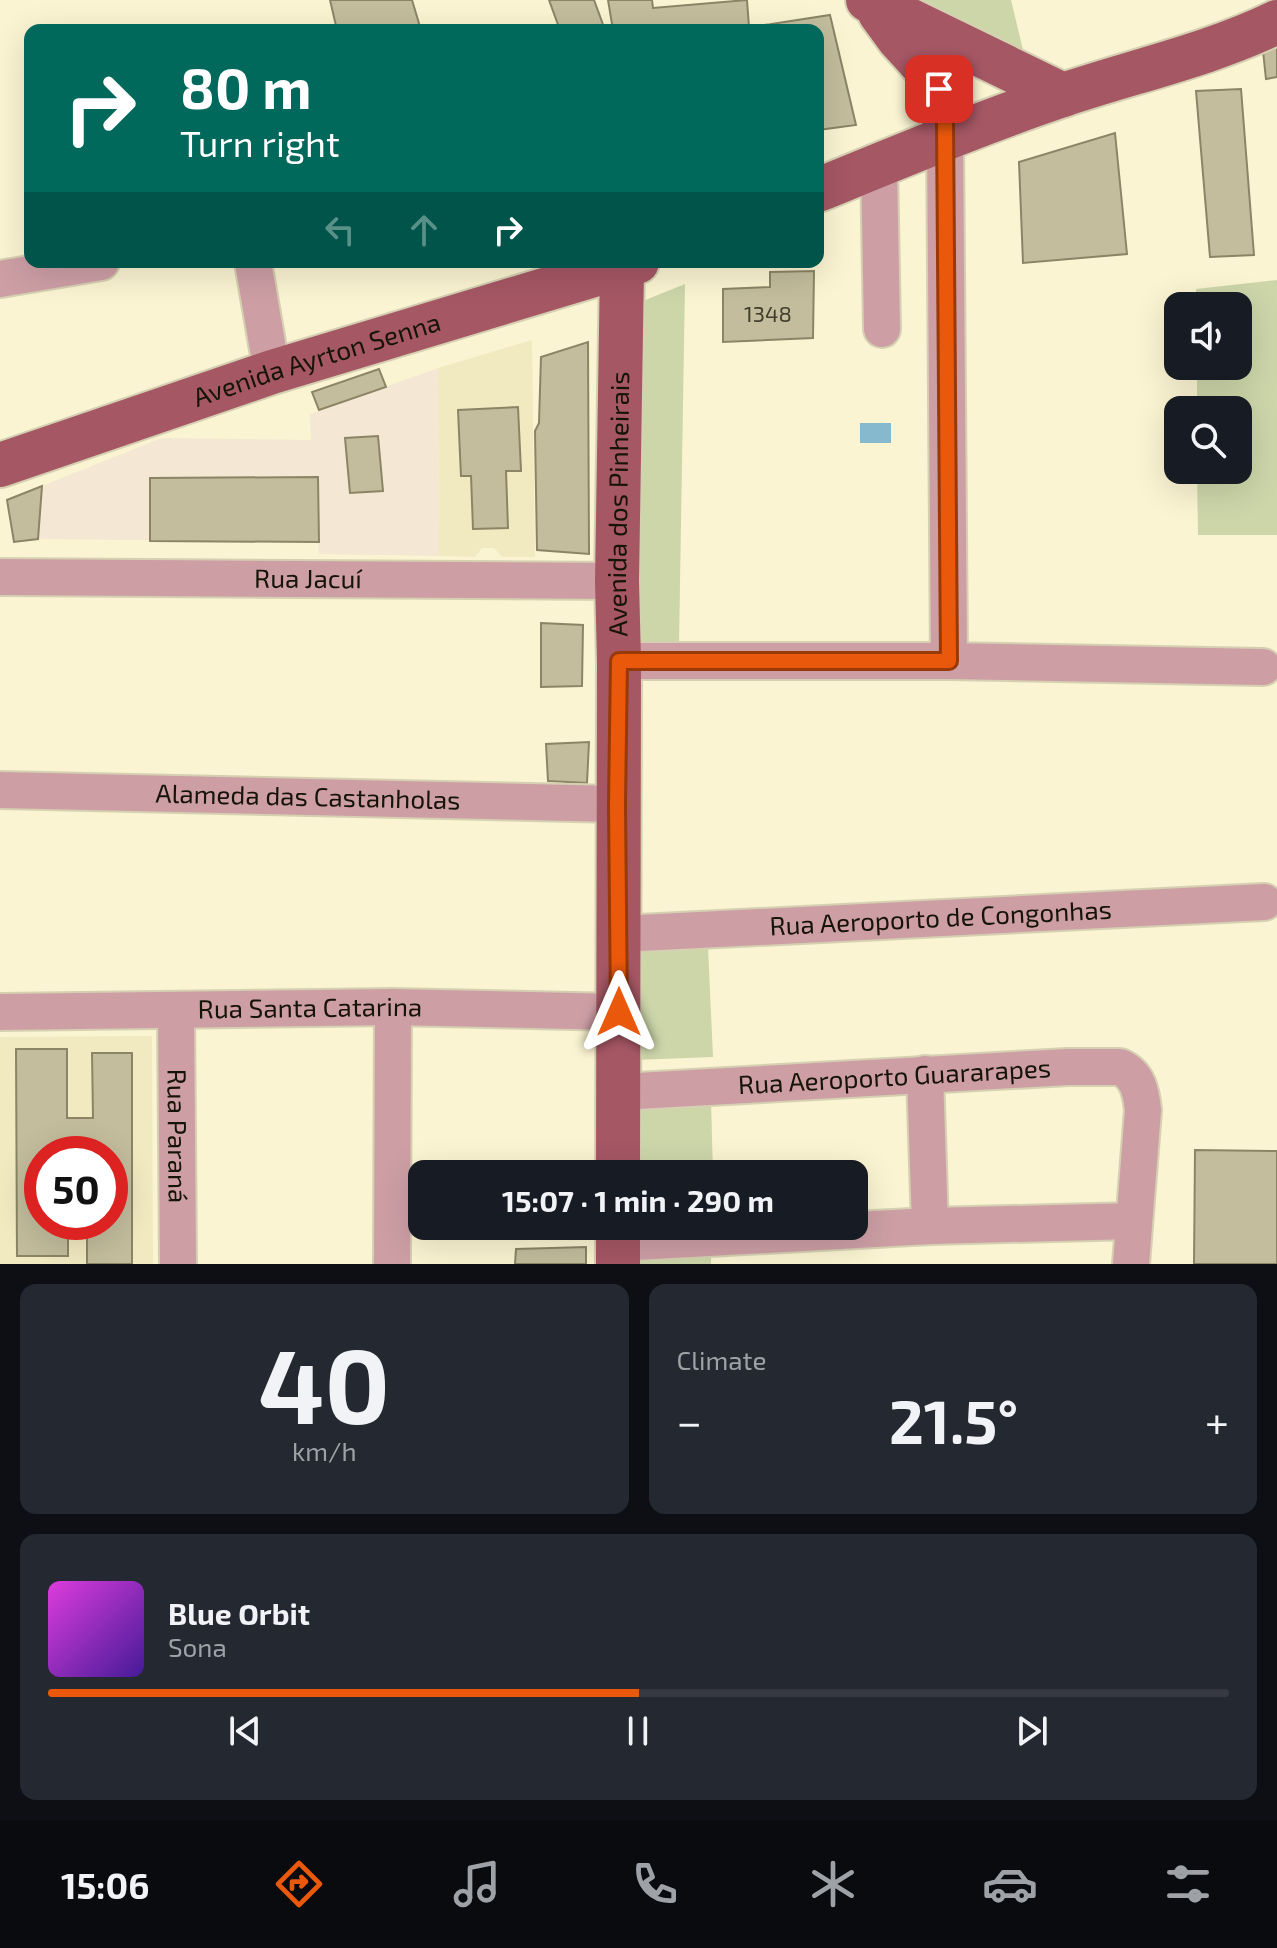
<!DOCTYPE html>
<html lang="en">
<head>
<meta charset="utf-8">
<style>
  body { margin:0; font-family:"Exo 2",sans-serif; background:#242831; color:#f1f3f6; height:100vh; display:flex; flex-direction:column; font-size:30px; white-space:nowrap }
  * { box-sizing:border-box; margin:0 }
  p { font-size:26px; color:#9ea1a6 }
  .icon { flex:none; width:44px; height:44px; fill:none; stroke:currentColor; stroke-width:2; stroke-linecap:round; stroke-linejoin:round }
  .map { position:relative; height:1264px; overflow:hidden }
  .side { display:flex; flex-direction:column; gap:20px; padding:20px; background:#0d0f14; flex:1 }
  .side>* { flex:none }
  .banner { position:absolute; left:24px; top:24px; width:800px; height:244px; border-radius:16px; box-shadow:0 8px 32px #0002; background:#00695c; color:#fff; overflow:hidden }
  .buttons { position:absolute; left:1164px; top:292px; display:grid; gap:16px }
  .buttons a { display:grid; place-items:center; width:88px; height:88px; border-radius:16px; background:#171b24; box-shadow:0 8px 32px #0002; font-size:40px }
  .speed { position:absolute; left:24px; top:1136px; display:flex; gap:16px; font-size:40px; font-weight:700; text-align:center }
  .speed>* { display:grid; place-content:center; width:104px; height:104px; border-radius:50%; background:#171b24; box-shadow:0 8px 32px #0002; line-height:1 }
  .speed .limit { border:12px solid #d22; background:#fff; color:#111 }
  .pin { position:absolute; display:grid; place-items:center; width:68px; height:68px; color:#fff; margin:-34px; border-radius:16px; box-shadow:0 4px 12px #0006 }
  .me { position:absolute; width:88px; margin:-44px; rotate:0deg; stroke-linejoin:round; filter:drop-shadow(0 0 6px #0008) }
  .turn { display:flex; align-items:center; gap:28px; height:168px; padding:0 24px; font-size:36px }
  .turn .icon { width:104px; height:104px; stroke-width:2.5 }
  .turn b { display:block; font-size:56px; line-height:68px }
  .lanes { display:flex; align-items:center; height:76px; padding:0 24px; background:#0003; justify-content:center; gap:40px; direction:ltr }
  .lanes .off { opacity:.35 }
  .big { font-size:60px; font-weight:700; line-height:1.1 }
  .side .card { flex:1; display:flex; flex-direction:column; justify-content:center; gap:12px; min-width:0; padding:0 28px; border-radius:16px; background:#242831 }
  .side .dial { align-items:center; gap:0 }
  .dial b { font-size:104px; line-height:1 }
  .song { display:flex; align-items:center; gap:24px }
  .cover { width:96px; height:96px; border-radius:12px; background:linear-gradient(135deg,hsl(300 70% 55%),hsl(260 70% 35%)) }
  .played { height:8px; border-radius:4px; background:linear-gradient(90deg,#ea580c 50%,#363941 50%) }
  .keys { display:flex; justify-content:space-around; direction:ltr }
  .heat { display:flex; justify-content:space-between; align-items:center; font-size:44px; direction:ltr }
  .side .tiles { flex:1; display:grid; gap:20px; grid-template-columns:1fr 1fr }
  .card:last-child { grid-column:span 2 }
  .trip { position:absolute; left:408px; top:1160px; width:460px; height:80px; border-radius:16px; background:#171b24; box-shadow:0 8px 32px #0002; font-weight:700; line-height:80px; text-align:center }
  .menu { display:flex; height:128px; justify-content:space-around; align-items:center; background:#090b0e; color:#9ea1a6 }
  .menu .icon { width:56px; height:56px }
  .menu .on { color:#ea580c }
  .menu b { font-size:36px; color:#f1f3f6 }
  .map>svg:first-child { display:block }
  .built { fill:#f1e9c0; fill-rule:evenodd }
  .medical { fill:#f4e7d3 }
  .green { fill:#cdd6a9 }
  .water { fill:#86b9cd }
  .building { fill:#c3bd9d; stroke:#8b8566; stroke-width:2; fill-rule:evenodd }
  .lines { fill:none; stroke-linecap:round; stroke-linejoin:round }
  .minor-casing { stroke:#d6d0b2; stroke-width:40 }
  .major-casing { stroke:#d6d0b2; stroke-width:48 }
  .minor { stroke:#cd9fa5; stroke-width:36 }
  .major { stroke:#a55764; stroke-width:44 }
  .route-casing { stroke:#983908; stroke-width:20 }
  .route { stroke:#ea580c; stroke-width:14 }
  .labels { text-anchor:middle; stroke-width:7; stroke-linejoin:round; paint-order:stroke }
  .number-label { font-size:22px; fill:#413e2c }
  .street-label { font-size:26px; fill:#161307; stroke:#fff }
</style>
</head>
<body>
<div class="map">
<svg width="1277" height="1264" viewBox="0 0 1277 1264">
  <rect width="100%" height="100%" fill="#fbf4d2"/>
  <!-- built -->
  <path class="built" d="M532,340L535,557H502L494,548H482L475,557L439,556L438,368Z
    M152,1036L153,1264H0V1037ZM42,1154H110V1222H42Z"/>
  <!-- medical -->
  <path class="medical" d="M438,368L439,556L319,554L318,542L38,539L42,486L162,438L311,440L310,414Z"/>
  <!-- green -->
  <path class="green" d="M922,0H1011L1024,54Z
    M1277,280V535H1198L1197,470H1238V410H1197V366H1238V306H1196V289Z
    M685,284L679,645L632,644L633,305Z
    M708,947L713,1057L634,1060L629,949Z
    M711,1100L713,1174H632L630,1102Z
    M711,1256V1264H632L631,1259Z"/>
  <!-- water -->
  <path class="water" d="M860,423H891V443H860Z"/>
  <!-- building -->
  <path class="building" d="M330,0H412L421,30H337Z
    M549,0H594L605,30H560Z
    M608,0H652L653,8L747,0L749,27L771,24L772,30H613Z
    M830,15L856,125L818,130V30H772L771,24Z
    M1277,45V77L1266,79L1263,51Z
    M1241,89L1254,255L1210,257L1196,91Z
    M1115,133L1127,254L1023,263L1019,162Z
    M814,271L813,338L723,342V289L770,287V272Z
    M588,342L589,554L537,550L535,431L539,423L541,357Z
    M379,369L386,387L319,410L312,392Z
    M518,407L521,471H506L508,528L473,529L471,476H461L458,410Z
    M378,436L383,491L350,493L345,438Z
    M318,477L319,542L150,541V478Z
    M42,486L38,539L14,542L7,500Z
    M541,623L583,625L582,686L541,687Z
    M589,742L587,783L548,781L546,744Z
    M16,1049H67V1118H93L92,1053H132V1264H87V1228H68V1256H17ZM42,1154H110V1222H42Z
    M1195,1150L1277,1151V1264H1194Z
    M586,1247V1264H515L516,1249Z"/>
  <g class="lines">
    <!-- minor casing -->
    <g class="minor-casing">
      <g id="minor">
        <path d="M945,137L949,661"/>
        <path d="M879,165L882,329"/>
        <path d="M253,262L272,372"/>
        <path d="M0,279L101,262"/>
        <path id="s1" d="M0,577L617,581"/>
        <path d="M619,661H949L1263,667"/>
        <path id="s2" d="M0,790L617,804"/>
        <path id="s3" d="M619,934L1264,902"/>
        <path id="s4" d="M176,1010L178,1264"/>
        <path id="s5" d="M0,1012L393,1007L619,1012"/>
        <path d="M925,1074L930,1226"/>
        <path id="s6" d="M619,1092L1068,1067H1120C1138,1075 1141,1092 1143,1110L1131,1264"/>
        <path d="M618,1243L930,1226L1134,1221"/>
        <path d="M392,1264L393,1007"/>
      </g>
    </g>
    <!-- major casing -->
    <g class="major-casing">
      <g id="major">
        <path d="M868,0L1063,95"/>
        <path d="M880,13L899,39L930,73L939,89L944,107L945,137"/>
        <path d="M818,190C899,157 980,123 1063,95C1134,71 1209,55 1277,22"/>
        <path id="s7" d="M0,465L272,372L637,262"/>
        <path id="s8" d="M618,1174L619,661L617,581L622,268"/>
        <path d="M618,1226V1264"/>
      </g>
    </g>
    <!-- minor -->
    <use href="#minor" class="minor"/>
    <!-- major -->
    <use href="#major" class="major"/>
  </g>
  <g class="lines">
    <!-- route casing -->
    <g class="route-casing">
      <path id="route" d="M619,1012L617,804L619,661H949L945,121L939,89"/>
    </g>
    <!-- route -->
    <use href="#route" class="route"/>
  </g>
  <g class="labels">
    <!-- number labels -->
    <g class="number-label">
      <text x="768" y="322">1348</text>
    </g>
    <!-- street labels -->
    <g class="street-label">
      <text dy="9" stroke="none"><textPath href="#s7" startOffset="334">Avenida Ayrton Senna</textPath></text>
      <text dy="9" stroke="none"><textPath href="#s8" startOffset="670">Avenida dos Pinheirais</textPath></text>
      <text dy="9" stroke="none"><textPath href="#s1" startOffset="308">Rua Jacuí</textPath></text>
      <text dy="9" stroke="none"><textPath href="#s2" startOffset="308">Alameda das Castanholas</textPath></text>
      <text dy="9" stroke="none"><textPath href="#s3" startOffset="322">Rua Aeroporto de Congonhas</textPath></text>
      <text dy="9" stroke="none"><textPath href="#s5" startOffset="310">Rua Santa Catarina</textPath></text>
      <text dy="9" stroke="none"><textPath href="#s6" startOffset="276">Rua Aeroporto Guararapes</textPath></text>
      <text dy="9" stroke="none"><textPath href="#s4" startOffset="126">Rua Paraná</textPath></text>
    </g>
  </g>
</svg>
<div class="buttons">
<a><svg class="icon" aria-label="sound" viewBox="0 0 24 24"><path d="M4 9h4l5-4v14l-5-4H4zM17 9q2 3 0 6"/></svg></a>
<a><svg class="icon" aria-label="search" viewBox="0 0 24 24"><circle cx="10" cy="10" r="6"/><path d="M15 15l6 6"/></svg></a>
</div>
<div class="speed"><div class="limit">50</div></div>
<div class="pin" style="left:939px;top:89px;background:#d93025"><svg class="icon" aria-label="arrive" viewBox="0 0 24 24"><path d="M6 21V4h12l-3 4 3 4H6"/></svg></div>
<svg class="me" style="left:619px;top:1012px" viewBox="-20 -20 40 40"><path d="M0-17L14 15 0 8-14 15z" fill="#ea580c" stroke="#fff" stroke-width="4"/></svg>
<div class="trip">15:07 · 1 min · 290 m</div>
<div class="banner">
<div class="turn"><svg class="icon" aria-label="right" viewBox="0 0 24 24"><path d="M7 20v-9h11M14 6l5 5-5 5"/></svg><div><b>80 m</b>Turn right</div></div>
<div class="lanes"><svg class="icon off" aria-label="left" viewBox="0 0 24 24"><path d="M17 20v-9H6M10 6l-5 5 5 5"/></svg><svg class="icon off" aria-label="ahead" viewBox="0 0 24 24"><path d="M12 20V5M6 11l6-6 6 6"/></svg><svg class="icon" aria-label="right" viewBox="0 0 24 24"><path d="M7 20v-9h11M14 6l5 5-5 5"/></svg></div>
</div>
</div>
<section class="side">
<div class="tiles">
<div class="card dial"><b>40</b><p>km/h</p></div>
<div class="card"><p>Climate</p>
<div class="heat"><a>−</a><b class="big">21.5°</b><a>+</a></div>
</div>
<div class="card">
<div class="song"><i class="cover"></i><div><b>Blue Orbit</b><p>Sona</p></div></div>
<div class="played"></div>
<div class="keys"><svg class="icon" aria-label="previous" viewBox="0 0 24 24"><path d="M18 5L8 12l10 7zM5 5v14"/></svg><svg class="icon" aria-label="pause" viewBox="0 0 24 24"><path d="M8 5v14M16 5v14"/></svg><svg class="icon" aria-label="next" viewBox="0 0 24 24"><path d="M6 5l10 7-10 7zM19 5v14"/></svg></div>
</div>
</div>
</section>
<nav class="menu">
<b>15:06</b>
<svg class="icon on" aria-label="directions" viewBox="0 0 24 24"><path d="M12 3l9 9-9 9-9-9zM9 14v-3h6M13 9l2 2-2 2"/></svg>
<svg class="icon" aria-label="music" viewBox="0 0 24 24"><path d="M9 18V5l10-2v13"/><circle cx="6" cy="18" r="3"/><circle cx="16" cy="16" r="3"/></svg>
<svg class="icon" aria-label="phone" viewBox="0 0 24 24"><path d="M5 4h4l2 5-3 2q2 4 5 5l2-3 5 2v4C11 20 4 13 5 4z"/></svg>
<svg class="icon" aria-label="climate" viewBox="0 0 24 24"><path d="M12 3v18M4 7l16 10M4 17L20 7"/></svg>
<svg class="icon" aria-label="car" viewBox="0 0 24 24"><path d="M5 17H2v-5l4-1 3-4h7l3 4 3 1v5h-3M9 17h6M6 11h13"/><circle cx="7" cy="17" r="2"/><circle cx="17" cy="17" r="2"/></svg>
<svg class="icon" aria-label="filters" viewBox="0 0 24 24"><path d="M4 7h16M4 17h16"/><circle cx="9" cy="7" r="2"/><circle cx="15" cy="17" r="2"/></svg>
</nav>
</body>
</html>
